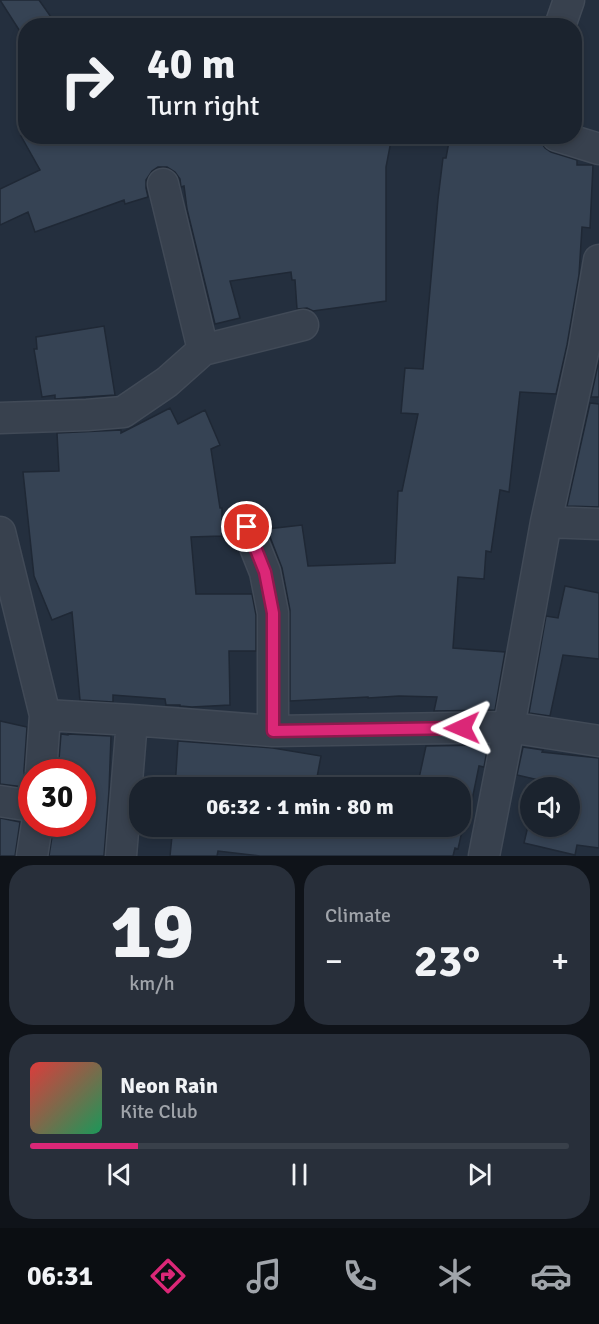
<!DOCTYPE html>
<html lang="en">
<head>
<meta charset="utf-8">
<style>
  body { margin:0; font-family:Signika,sans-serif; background:#282f3a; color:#f1f3f6; height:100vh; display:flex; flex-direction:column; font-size:22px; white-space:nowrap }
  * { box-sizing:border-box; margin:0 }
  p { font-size:20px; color:#a0a4aa }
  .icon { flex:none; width:33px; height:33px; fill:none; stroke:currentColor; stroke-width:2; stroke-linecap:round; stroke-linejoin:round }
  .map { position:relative; height:856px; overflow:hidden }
  .sheet { display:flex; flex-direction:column; gap:9px; padding:9px; background:#0f1319; flex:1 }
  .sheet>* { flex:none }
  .banner { position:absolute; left:18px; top:18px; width:564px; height:126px; border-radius:24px; box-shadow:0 3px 9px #0003,0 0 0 2px #39404a; background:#1b232e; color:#f1f3f6; overflow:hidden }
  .tools { position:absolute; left:520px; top:777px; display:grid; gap:12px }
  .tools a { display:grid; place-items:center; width:60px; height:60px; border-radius:50%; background:#1b232e; box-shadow:0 3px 9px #0003,0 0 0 2px #39404a; font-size:30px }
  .speed { position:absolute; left:18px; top:759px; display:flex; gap:12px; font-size:30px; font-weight:700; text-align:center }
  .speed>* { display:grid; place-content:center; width:78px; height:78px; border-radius:50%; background:#1b232e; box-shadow:0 3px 9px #0003,0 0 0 2px #39404a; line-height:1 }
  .speed .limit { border:9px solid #d22; background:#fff; color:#111 }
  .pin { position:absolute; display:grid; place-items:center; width:51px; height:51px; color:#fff; margin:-26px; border:3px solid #fff; border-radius:50%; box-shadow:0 2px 6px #0007 }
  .me { position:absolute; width:66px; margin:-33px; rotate:269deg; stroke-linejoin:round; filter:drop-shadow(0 0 4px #0008) }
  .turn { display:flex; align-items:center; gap:21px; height:126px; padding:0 30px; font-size:27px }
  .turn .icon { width:78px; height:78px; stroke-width:2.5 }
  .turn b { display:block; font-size:42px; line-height:51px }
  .big { font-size:45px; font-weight:800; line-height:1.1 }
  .sheet .widget { flex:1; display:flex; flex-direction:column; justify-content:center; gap:9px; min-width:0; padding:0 21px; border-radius:24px; background:#282f3a }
  .sheet .dial { align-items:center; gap:0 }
  .dial b { font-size:78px; line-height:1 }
  .song { display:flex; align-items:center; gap:18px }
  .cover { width:72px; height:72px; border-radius:9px; background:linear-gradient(135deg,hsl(0 70% 55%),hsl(150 70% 35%)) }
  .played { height:6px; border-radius:3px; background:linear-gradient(90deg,#db2777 20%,#39404a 20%) }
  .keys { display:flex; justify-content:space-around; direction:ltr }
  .heat { display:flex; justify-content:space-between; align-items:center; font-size:33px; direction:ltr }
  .sheet .tiles { flex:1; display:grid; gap:9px; grid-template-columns:1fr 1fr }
  .widget:last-child { grid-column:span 2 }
  .trip { position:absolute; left:129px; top:777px; width:342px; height:60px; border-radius:24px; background:#1b232e; box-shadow:0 3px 9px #0003,0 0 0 2px #39404a; font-weight:800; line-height:60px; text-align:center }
  .tabs { display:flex; height:96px; justify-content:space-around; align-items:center; background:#0b0e12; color:#a0a4aa }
  .tabs .icon { width:42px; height:42px }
  .tabs .current { color:#db2777 }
  .tabs b { font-size:27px; color:#f1f3f6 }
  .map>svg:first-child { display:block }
  .building { fill:#364354; stroke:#1f2835; stroke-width:1.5 }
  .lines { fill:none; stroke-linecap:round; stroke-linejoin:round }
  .street-casing { stroke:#414a57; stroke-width:33 }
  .street { stroke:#38414e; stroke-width:30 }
  .route-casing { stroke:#8e194d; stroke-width:15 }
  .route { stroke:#db2777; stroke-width:10 }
</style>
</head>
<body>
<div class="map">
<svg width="599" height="856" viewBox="0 0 599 856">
  <rect width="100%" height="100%" fill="#242f3e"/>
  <!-- building -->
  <path class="building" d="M0,0H39L51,17L39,26H26V35L23,36Z
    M21,136H392L386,167V301L313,311L307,308L297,309L295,280H292L291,272L230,281L240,318L215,324L187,209L184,186L181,187L180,179L175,172L167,167H158L152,171L146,180V188L148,197L125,204L124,200L35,232L28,212L0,225V189L40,170Z
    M450,136H469L517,144V141L541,142L545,148L551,152L577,160V165H593L590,228L582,227L579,275L567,345L556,394L520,392L509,492L500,490L491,552L486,551L484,579L458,577L453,648L505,652L495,710L434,711L437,697L399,696L368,698V697L290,701V610L282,568L267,529L302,525L308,566L395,563L398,491H402L418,414L401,413L405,368L423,369L438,199L443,158H446Z
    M104,326L115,395L55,399V395L42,397L34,349H37L36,337Z
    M599,360V397H591Z
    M590,403L599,404V507L567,506Z
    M170,408L178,424L205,410L220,445L211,449L220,508H222V536L191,537L196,594H252L256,615V651H229L230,705L192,707L180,706V705H166L165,699L113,695V702L80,700L72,612L52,620L34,576L23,472L59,471L57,433L121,430V433Z
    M565,586L599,593V659L563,655L550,716L529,713L546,616L558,618Z
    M0,721L27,727L24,771L25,779L32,786V788L0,784Z
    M61,734L68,735V734L111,736L109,791L104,856H49L54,824H82V772H58Z
    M178,741L273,748L321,756L315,788H175Z
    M488,745L484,767L479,766L470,810L467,809L458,849L455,848L453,856H260L218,851L217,856H170L173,826H460V788H389L391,778L418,783L426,746Z
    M523,747L543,750L542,752L599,758V848L577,845L575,855L524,843L531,813V826H570V788H537L539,780L517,775Z
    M0,818L20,822L15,856H0Z"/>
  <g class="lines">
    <!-- street casing -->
    <g class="street-casing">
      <path id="street" d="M560,26L569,0
        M557,136L599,149
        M203,350L303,325
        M0,418L87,415L123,412L167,382L203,350L163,184
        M546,522L599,524
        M247,527L265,572L273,613V731
        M0,532L45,715L41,772
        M45,715L132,720L273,731L509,727L599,741
        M0,801L32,806
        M32,856L37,824
        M121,856L132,720
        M484,856L509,727L546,522L584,348L599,260"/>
    </g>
    <!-- street -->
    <use href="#street" class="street"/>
  </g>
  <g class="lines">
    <!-- route casing -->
    <g class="route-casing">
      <path id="route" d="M247,527L265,572L273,613V731L462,728"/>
    </g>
    <!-- route -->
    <use href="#route" class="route"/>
  </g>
</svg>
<div class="tools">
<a><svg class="icon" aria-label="sound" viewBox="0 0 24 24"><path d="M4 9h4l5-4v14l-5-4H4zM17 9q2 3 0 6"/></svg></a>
</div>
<div class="speed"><div class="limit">30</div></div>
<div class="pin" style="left:247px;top:527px;background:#d93025"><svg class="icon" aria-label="arrive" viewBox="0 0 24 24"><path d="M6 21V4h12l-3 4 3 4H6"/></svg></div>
<svg class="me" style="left:462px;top:728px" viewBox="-20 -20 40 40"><path d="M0-17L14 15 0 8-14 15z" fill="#db2777" stroke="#fff" stroke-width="4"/></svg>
<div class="trip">06:32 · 1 min · 80 m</div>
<div class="banner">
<div class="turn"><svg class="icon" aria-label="right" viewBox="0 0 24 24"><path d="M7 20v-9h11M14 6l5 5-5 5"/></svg><div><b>40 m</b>Turn right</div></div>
</div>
</div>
<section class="sheet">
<div class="tiles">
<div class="widget dial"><b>19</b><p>km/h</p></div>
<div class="widget"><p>Climate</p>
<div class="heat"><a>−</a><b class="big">23°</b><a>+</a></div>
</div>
<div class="widget">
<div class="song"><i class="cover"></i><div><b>Neon Rain</b><p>Kite Club</p></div></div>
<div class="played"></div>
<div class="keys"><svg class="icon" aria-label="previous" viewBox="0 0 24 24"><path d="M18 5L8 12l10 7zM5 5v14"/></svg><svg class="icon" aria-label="pause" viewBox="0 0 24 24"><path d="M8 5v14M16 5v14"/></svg><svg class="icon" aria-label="next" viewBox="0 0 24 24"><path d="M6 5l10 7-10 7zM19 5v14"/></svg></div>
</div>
</div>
</section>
<nav class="tabs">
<b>06:31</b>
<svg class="icon current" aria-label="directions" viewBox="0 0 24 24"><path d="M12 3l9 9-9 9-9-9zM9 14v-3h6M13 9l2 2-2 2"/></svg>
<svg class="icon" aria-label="music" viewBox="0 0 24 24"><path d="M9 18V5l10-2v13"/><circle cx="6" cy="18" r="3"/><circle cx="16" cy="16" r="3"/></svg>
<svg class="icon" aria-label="phone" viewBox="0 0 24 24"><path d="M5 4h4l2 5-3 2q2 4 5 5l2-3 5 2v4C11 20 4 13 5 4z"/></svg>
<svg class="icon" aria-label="climate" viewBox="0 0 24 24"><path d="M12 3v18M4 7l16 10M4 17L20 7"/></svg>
<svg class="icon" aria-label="car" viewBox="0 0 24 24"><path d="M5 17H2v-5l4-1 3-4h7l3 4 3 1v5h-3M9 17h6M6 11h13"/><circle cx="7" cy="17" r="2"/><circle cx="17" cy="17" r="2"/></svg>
</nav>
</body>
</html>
